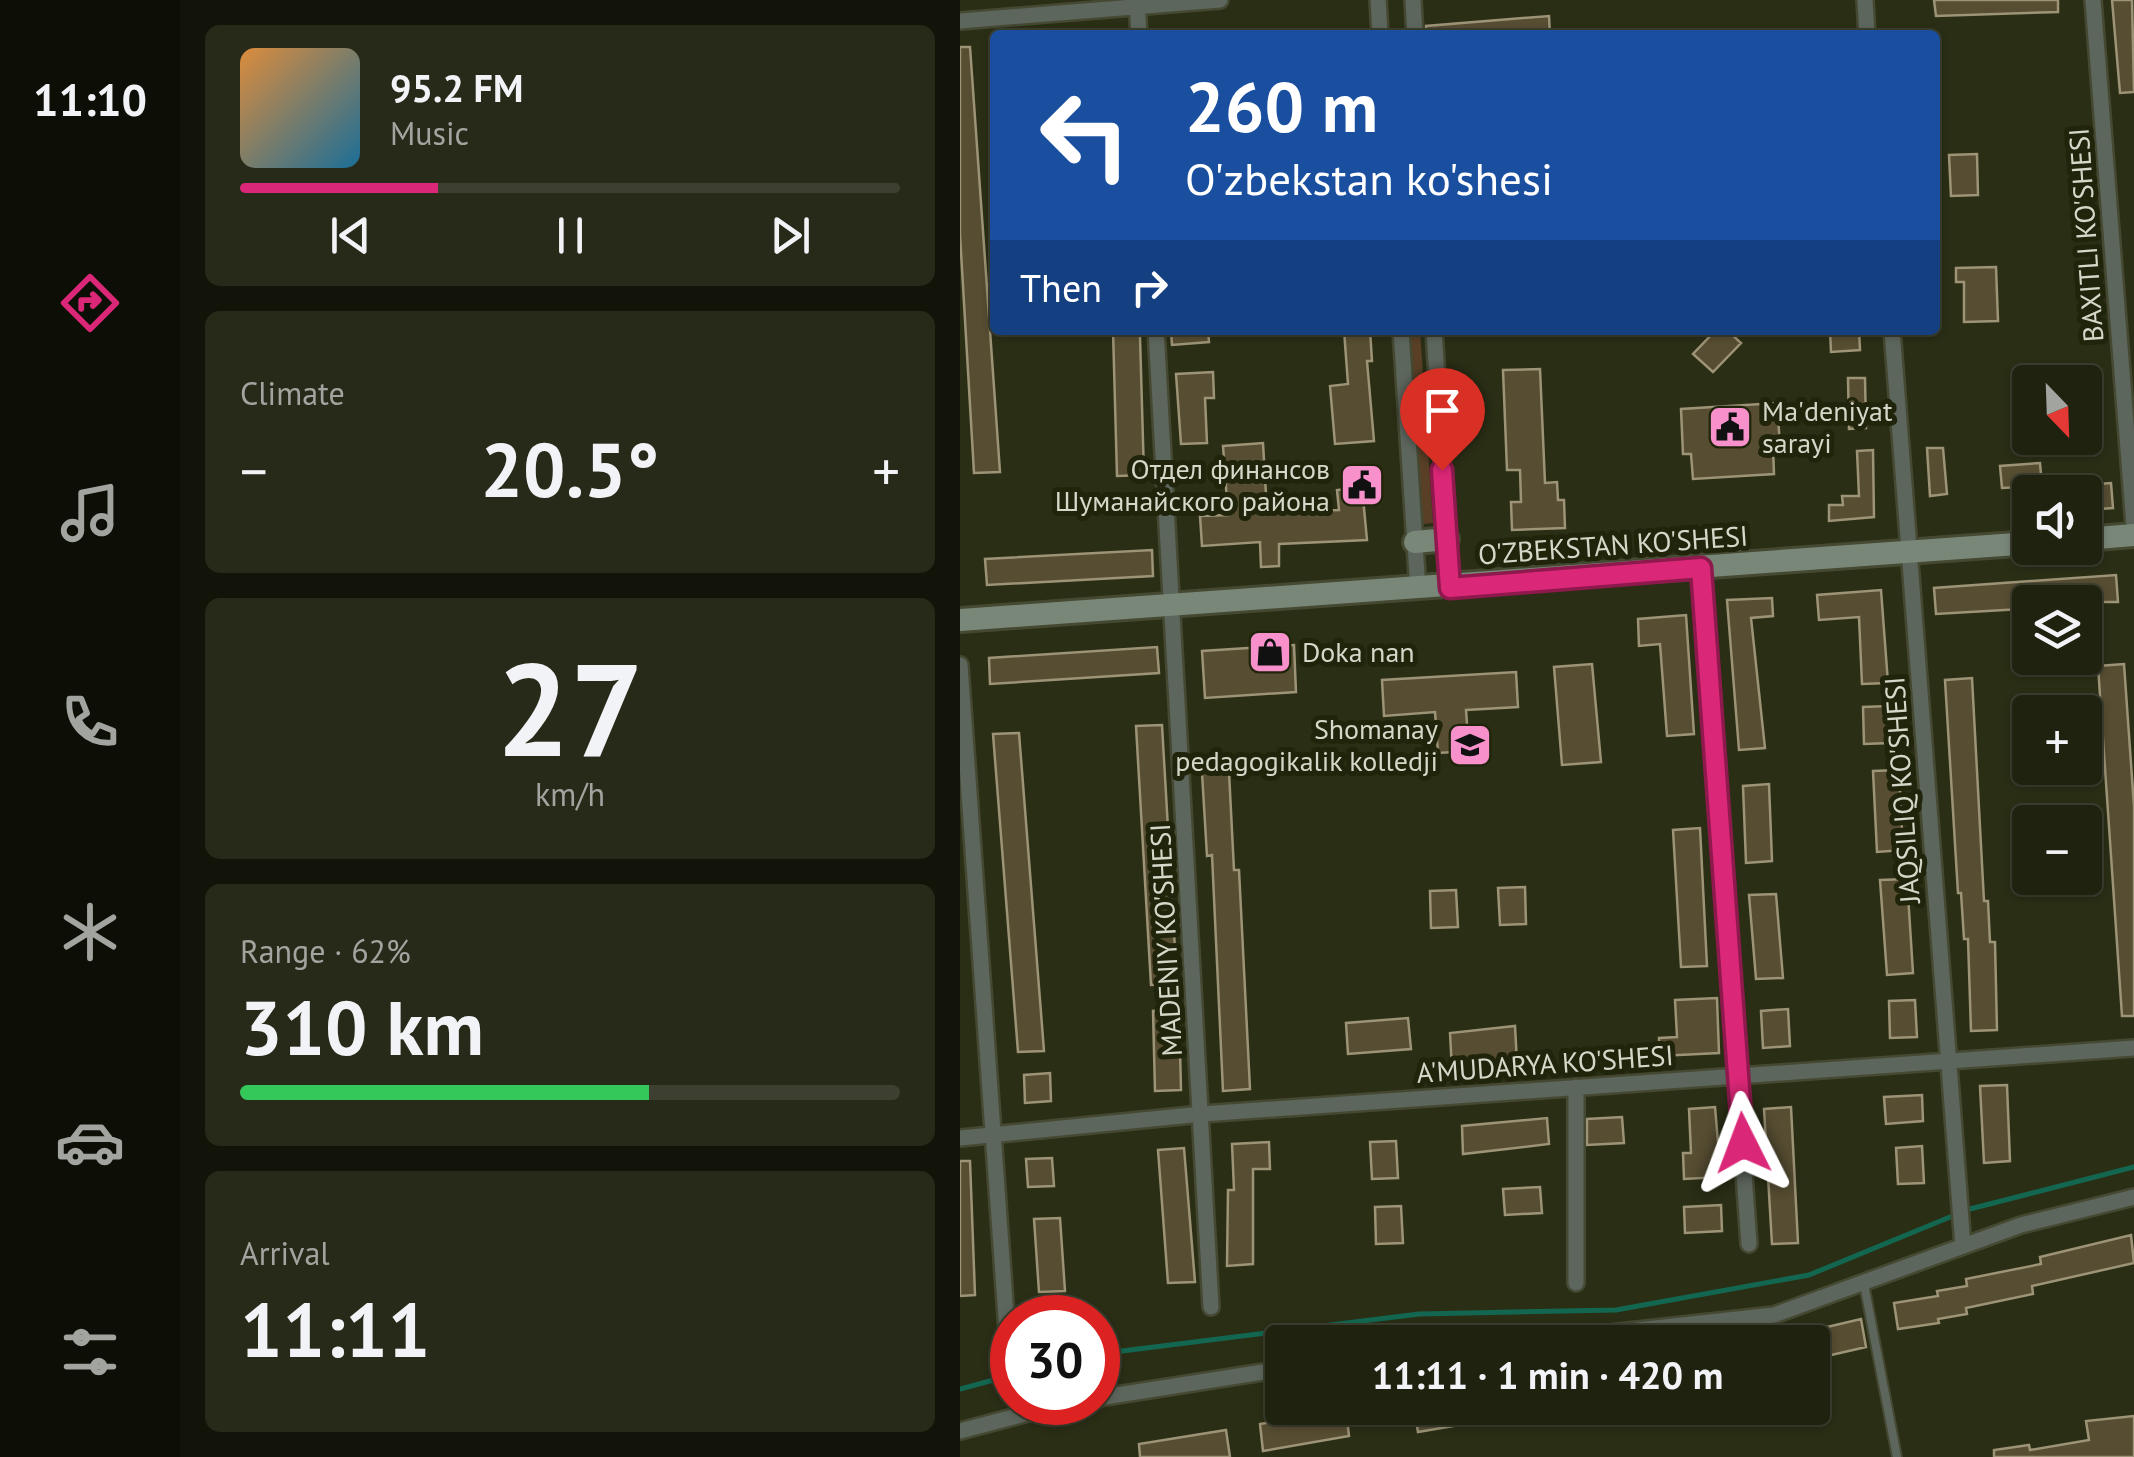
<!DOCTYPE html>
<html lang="en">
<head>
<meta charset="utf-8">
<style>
  body { margin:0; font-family:"PT Sans",sans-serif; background:#282a19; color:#f1f3f6; height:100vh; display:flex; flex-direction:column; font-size:38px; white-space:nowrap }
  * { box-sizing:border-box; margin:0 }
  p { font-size:32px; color:#a2a49f }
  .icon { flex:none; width:55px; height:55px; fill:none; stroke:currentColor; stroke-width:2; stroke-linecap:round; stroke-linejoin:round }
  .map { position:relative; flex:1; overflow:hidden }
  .sheet { display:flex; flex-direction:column; gap:25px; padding:25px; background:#121309; width:780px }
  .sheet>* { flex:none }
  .banner { position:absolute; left:30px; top:30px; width:950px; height:305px; border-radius:10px; box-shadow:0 2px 8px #0004,0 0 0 2px #3d3f30; background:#1a4fa0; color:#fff; overflow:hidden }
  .needle { width:65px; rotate:157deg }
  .buttons { position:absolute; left:1052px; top:365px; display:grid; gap:20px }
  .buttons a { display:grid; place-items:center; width:90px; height:90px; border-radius:10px; background:#202210; box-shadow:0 2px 8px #0004,0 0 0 2px #3d3f30; font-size:50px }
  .speed { position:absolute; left:30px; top:1295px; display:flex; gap:20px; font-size:50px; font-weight:700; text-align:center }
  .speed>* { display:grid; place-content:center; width:130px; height:130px; border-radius:50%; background:#202210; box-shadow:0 2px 8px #0004,0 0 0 2px #3d3f30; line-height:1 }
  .speed .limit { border:15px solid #d22; background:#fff; color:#111 }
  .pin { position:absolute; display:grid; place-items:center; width:85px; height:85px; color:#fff; margin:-102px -42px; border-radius:50% 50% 50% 0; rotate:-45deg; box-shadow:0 0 10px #0007 }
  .pin .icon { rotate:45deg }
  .me { position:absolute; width:110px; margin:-55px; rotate:357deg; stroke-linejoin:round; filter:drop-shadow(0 0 8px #0008) }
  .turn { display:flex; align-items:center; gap:35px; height:210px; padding:0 30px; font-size:45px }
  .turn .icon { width:130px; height:130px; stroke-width:2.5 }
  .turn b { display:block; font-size:70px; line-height:85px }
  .then { display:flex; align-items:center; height:95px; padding:0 30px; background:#0003; gap:20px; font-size:38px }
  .big { font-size:75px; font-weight:700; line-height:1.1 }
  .sheet .card { flex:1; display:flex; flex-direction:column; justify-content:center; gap:15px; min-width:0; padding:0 35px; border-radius:15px; background:#282a19 }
  .sheet .dial { align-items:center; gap:0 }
  .dial b { font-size:130px; line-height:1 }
  .song { display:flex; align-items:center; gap:30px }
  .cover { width:120px; height:120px; border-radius:15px; background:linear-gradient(135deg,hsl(30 70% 55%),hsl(200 70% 35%)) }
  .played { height:10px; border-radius:5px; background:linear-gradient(90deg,#db2777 30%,#3d3f30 30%) }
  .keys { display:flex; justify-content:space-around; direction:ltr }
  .heat { display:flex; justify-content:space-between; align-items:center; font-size:55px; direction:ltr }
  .charge { height:15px; border-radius:8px; background:linear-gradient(90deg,#34c759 62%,#3d3f30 0) }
  .trip { position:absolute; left:305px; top:1325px; width:565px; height:100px; border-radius:10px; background:#202210; box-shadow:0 2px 8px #0004,0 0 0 2px #3d3f30; font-weight:700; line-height:100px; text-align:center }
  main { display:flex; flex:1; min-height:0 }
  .dock { display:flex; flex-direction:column; width:180px; justify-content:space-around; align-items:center; background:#0d0e06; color:#a2a49f }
  .dock .icon { width:70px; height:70px }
  .dock .selected { color:#db2777 }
  .dock b { font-size:45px; color:#f1f3f6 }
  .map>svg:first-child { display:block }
  .green { fill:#593f26 }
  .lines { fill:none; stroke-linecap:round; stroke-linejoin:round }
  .stream { stroke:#136751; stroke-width:5 }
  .building { fill:#564d32; stroke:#9d9376; stroke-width:2.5 }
  .lane-casing { stroke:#454932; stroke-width:12 }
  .street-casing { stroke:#454932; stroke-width:20 }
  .secondary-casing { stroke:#454932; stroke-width:28 }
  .lane { stroke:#5d665d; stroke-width:8 }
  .street { stroke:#5d665d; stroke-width:15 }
  .secondary { stroke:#798778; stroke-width:22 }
  .route-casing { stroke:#8e194d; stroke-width:25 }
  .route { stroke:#db2777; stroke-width:18 }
  .labels { text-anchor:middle; stroke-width:10; stroke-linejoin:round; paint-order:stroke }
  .street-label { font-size:28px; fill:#d5d8c9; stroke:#20240b }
  .poi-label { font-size:28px; fill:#d5d8c9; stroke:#20240b; text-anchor:start }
</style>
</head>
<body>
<main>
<nav class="dock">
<b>11:10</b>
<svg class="icon selected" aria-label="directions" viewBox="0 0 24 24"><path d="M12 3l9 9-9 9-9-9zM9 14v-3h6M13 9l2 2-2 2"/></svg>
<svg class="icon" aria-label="music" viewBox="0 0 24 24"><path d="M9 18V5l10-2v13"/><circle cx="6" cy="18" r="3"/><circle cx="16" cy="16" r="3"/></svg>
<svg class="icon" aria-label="phone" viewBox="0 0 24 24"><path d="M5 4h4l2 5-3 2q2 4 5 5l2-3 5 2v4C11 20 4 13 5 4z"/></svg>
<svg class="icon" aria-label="climate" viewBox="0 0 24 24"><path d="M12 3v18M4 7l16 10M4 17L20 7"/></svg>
<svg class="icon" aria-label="car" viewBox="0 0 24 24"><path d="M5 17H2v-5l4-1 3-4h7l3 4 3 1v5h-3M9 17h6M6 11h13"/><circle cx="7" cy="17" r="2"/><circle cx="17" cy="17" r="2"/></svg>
<svg class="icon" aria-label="filters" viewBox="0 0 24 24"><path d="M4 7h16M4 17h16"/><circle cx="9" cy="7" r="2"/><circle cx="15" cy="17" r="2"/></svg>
</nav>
<section class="sheet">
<div class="card">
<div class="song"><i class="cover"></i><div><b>95.2 FM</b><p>Music</p></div></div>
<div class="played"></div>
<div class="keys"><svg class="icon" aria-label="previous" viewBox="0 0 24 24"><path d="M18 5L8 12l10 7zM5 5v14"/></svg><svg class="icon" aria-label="pause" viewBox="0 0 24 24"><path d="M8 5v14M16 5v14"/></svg><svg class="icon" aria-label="next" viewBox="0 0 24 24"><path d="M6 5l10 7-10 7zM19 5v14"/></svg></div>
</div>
<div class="card"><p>Climate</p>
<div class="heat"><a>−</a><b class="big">20.5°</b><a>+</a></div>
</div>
<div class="card dial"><b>27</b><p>km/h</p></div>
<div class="card"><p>Range · 62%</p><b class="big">310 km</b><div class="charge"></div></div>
<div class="card"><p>Arrival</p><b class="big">11:11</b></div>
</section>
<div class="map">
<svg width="1174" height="1457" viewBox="0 0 1174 1457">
  <rect width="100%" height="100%" fill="#2a2e15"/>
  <!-- green -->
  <path class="green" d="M449,330H460L473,523L463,524Z"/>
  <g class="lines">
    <!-- stream -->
    <path class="stream" d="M1006,1210L1174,1167
      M138,1354L459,1314L656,1310L849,1275L990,1217
      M0,1389L52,1375"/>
  </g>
  <!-- building -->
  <path class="building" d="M974,0H1098V12L976,16Z
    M1152,0H1172L1174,92L1160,93Z
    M589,16L590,35H466V26Z
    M0,47H10L40,472L14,473L0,235Z
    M1017,154L1018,195L991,196L989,155Z
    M1036,267L1038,321L1004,322V282H996V268Z
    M153,330H176L180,337L184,475L157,476Z
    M211,330H248L249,342L212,345Z
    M384,330H410L412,361H407L414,441L375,444L370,386L388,384Z
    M756,330H767L781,343L753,372L733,354Z
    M870,330H899L900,350L871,352Z
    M580,369L585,483L597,482L598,500H604L605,528L552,530L551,502H561L560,470H547L543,370Z
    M253,372L254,398H245L247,443L221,444L216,374Z
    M888,378H905L906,428L889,429Z
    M817,403L820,445L813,446L814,474L733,479L731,454H723L721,409Z
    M303,443L307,512L379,510L377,490L402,487L407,540L319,544V566L301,567L300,542L242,546L240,516L268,515L263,446Z
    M967,448H983L987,494L970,496Z
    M913,450L914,517L869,521V505H883L882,496H899L897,451Z
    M1080,463L1082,486L1042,488L1040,466Z
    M1151,483L1153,508L1125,510V485Z
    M192,550L193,576L27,585L25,559Z
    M1156,575L1158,602H1061V609L976,614L974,588Z
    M921,590L928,683L902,684L899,617L859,620L857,595Z
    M812,598L813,616L791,618L805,748L779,750L767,600Z
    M726,615L734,734L707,736L700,644L679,646L678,619Z
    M334,645L336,692L245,698L242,651Z
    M197,647L199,673L30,684L29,658Z
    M632,664L641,762L602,765L594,667Z
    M1164,664L1174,806V1016H1162L1138,666Z
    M556,672L558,707L506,710L509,751L478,753L475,712L424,716L422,680Z
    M1012,678L1024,901H1028L1030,942H1035L1037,1030L1011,1031L1008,939H1004L1001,893H998L985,680Z
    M929,706L931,743L904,744L903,707Z
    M202,725L217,984L191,985L176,726Z
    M59,733L84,1051L58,1052L33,734Z
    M939,770L943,850L917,852L913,771Z
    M269,772L274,870H279L290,1089L263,1091L252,855L247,856L242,773Z
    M809,784L812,861L786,863L783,786Z
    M740,828L747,966L721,967L713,830Z
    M947,879L953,973L927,975L920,880Z
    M565,887L566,924L540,925L538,888Z
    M496,890L498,927L471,928L470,891Z
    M816,894L823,978L796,979L789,895Z
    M757,998L759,1053L699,1056V1038L717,1037L715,1000Z
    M955,1000L957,1037L930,1038L929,1001Z
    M219,1009L221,1090L195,1091L193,1011Z
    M828,1009L830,1046L803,1048L801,1011Z
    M448,1018L451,1049L388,1054L386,1023Z
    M555,1026L557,1063L492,1070L490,1033Z
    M90,1073L91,1101L65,1103L64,1075Z
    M1047,1085L1050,1161L1024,1163L1020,1086Z
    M962,1095L963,1121L926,1124L924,1097Z
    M755,1107L761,1177L724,1179L723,1153H731L729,1109Z
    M831,1107L838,1243L812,1244L804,1109Z
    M662,1117L664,1143L627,1145V1119Z
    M587,1118L589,1144L503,1154L502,1126Z
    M436,1141L438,1178L412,1179L410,1142Z
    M309,1142L310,1169H293V1264L267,1266L268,1190H274L272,1144Z
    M962,1146L964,1183L938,1184L936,1148Z
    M224,1148L235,1282L208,1283L198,1150Z
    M92,1158L94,1186L68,1187L66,1159Z
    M0,1161H10L15,1295L0,1296Z
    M580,1187L582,1213L545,1215L543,1189Z
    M761,1205L762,1231L725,1233L724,1207Z
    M441,1206L443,1243L416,1244L415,1207Z
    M100,1218L105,1291L79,1292L74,1219Z
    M1171,1235L1174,1263L1072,1286L1073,1294L1006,1308L1007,1314L978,1319L979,1323L938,1329L934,1303L978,1296L977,1291L1007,1286L1006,1279L1081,1264L1080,1257Z
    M901,1319L906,1347L854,1359L850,1331Z
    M454,1408H563L564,1414L458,1432Z
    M386,1410L389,1436L303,1451L300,1424Z
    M1174,1416V1457H1034V1450L1069,1445L1070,1450L1129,1440L1126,1421Z
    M266,1430L270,1457H180L179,1444Z"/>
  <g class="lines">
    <!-- lane casing -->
    <g class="lane-casing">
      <path id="lane" d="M904,1284L937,1457"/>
    </g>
    <!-- street casing -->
    <g class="street-casing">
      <path id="street" d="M177,0L179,35
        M418,0L420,35
        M453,0L455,35
        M905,0L907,35
        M1133,0L1174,526
        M0,21L260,0
        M196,330L251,1307
        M441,330L458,590
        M474,330L490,588
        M932,330L1003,1246
        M741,568L789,1244
        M0,665L49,1359
        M616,1087V1283
        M0,1138L242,1114L1174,1048
        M567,1342L814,1315L1061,1225L1174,1197
        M138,1398L322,1369
        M0,1431L110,1402"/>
    </g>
    <!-- secondary casing -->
    <g class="secondary-casing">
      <path id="secondary" d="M1125,539L1174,535
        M455,542L487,539
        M0,620L1070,543"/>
    </g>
    <!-- lane -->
    <use href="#lane" class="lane"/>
    <!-- street -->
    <use href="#street" class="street"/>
    <!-- secondary -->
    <use href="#secondary" class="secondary"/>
  </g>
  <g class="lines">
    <!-- route casing -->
    <g class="route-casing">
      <path id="route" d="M482,470L490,588L741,568L783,1143"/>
    </g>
    <!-- route -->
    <use href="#route" class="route"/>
  </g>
  <!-- icons -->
  <defs>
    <g id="civic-square" transform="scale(2.25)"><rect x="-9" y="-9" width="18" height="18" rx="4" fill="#f890cc" stroke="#20240b"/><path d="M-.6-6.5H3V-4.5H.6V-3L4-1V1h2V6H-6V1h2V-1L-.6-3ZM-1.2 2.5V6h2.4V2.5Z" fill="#111"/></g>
    <g id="shop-square" transform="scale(2.25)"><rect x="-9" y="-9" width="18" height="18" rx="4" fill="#f890cc" stroke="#20240b"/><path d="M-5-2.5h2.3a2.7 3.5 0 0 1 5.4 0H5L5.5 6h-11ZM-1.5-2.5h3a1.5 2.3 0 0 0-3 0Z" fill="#111"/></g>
    <g id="university-square" transform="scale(2.25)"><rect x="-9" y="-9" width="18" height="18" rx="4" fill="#f890cc" stroke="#20240b"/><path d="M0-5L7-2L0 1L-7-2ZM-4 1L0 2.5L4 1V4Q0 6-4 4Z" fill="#111"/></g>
  </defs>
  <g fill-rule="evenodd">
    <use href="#civic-square" x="770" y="427"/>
    <use href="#civic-square" x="402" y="485"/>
    <use href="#shop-square" x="310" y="652"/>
    <use href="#university-square" x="510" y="745"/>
  </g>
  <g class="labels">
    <!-- street labels -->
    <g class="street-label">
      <text transform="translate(1126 235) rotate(-94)" y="10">BAXITLI KO'SHESI</text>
      <text transform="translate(653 545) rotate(-4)" y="10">O'ZBEKSTAN KO'SHESI</text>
      <text transform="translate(942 790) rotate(-94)" y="10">JAQSILIQ KO'SHESI</text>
      <text transform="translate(206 940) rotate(-93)" y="10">MADENIY KO'SHESI</text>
      <text transform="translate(585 1064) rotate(-4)" y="10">A'MUDARYA KO'SHESI</text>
    </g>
    <!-- poi labels -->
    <g class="poi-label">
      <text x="802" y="421">Ma'deniyat<tspan x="802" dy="32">sarayi</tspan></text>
      <text x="370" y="479" text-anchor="end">Отдел финансов<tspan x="370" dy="32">Шуманайского района</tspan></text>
      <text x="342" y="662">Doka nan</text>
      <text x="478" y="739" text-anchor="end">Shomanay<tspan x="478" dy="32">pedagogikalik kolledji</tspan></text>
    </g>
  </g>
</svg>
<div class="buttons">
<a><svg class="needle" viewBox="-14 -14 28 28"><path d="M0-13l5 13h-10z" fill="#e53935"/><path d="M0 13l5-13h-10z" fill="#a2a49f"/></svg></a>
<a><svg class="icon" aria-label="sound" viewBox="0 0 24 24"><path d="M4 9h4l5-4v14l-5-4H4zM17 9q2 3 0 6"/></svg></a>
<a><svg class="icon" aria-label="layers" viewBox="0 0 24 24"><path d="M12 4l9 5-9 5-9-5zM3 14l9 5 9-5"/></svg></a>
<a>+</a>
<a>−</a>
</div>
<div class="speed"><div class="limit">30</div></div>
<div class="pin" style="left:482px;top:470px;background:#d93025"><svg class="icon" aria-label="arrive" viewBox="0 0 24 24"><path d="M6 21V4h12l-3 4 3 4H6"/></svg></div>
<svg class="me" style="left:783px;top:1143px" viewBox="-20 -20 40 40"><path d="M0-17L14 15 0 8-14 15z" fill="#db2777" stroke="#fff" stroke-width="4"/></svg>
<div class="trip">11:11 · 1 min · 420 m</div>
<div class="banner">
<div class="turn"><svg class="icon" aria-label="left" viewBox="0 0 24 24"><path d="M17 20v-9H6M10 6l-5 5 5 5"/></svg><div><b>260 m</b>O'zbekstan ko'shesi</div></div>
<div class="then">Then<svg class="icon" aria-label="right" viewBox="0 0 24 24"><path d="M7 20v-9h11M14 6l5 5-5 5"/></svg></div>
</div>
</div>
</main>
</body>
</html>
